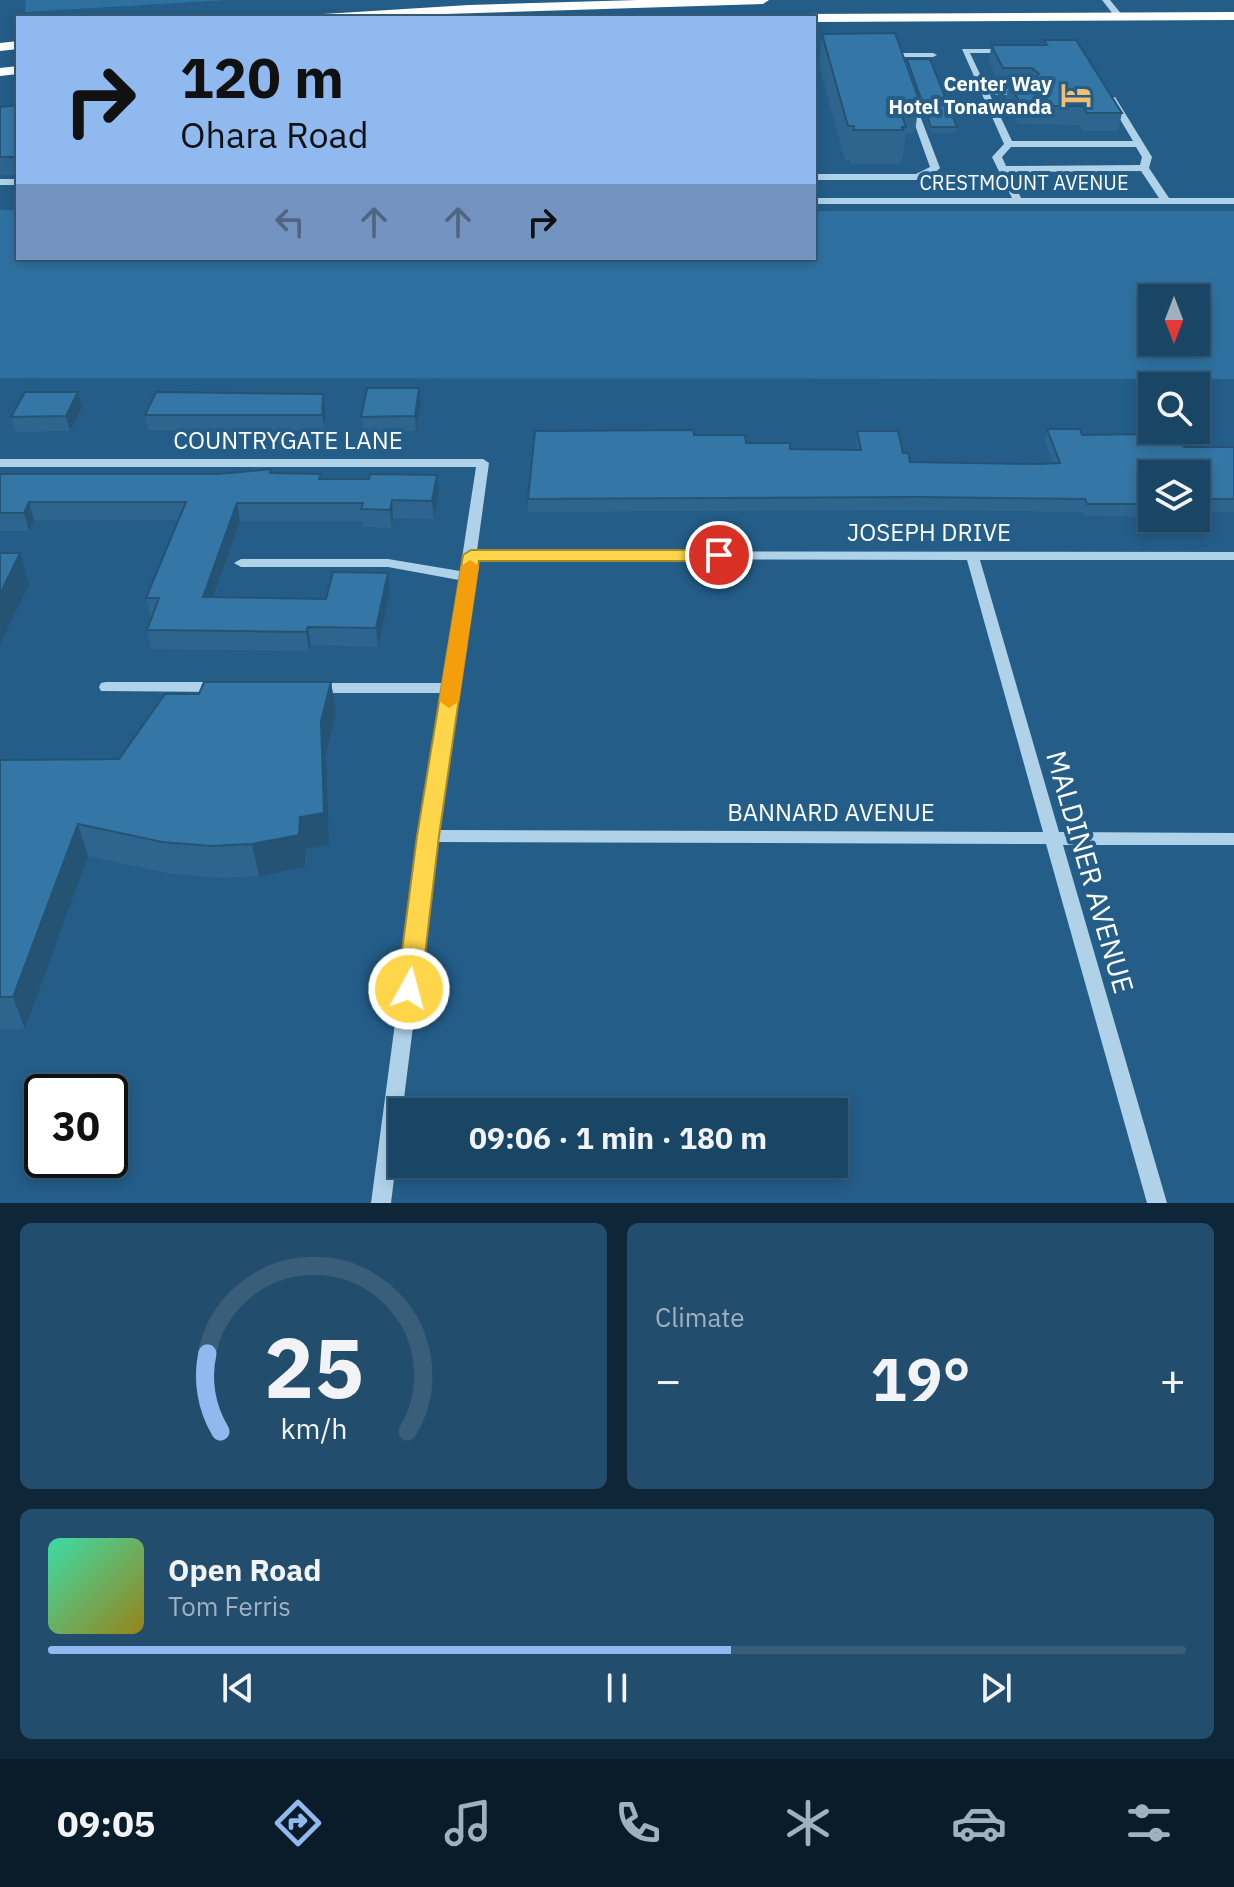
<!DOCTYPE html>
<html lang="en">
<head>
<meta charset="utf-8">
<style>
  body { margin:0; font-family:"IBM Plex Sans",sans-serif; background:#234d6c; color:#f1f3f6; height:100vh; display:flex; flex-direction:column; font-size:30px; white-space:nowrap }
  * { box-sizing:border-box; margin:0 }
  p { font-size:26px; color:#9fb1bf }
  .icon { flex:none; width:44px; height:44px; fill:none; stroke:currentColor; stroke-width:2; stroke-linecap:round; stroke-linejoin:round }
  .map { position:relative; height:1203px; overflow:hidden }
  .details { display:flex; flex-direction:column; gap:20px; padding:20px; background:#0e2638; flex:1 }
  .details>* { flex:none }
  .top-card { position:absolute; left:16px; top:16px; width:800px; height:244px; border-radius:0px; box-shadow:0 4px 12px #0003,0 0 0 2px #385e7a; background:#90b9f0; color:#111; overflow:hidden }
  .needle { width:52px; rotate:180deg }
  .buttons { position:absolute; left:1138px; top:284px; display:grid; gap:16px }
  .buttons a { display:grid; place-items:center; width:72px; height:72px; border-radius:0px; background:#1a4666; box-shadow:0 4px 12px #0003,0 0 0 2px #385e7a; font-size:40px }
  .speed { position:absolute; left:24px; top:1074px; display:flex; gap:16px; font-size:40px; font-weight:700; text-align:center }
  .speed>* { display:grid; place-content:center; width:104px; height:104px; border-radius:50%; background:#1a4666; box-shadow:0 4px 12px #0003,0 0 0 2px #385e7a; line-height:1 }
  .speed .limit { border:4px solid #111; border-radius:12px; background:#fff; color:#111 }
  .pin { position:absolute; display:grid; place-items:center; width:68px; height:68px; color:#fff; margin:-34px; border:4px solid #fff; border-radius:50%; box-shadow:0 2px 8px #0007 }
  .me { position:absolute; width:88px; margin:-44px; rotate:7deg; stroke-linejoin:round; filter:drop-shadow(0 0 6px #0008) }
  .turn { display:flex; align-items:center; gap:28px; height:168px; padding:0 32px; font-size:36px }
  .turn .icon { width:104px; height:104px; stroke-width:2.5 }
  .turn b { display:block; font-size:56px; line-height:68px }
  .lanes { display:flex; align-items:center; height:76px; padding:0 32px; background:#0003; justify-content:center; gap:40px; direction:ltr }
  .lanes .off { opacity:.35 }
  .big { font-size:60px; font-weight:700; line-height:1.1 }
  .details .widget { flex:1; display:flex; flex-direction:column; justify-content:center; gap:12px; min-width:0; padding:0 28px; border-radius:12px; background:#234d6c }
  .details .dial { align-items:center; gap:0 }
  .dial svg { height:208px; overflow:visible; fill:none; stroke:#385e7a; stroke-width:7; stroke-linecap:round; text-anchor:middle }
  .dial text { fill:#f1f3f6; stroke:none }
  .song { display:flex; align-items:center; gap:24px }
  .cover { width:96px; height:96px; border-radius:12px; background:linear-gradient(135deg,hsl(160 70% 55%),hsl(50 70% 35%)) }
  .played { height:8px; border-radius:4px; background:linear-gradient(90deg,#90b9f0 60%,#385e7a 60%) }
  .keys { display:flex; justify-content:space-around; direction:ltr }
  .heat { display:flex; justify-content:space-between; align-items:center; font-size:44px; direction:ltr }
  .details .tiles { flex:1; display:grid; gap:20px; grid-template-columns:1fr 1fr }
  .widget:last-child { grid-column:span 2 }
  .trip { position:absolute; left:388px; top:1098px; width:460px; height:80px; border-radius:0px; background:#1a4666; box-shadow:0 4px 12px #0003,0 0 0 2px #385e7a; font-weight:700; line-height:80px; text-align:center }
  .tab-bar { display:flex; height:128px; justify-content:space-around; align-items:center; background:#0a1c29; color:#9fb1bf }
  .tab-bar .icon { width:56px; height:56px }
  .tab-bar .selected { color:#90b9f0 }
  .tab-bar b { font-size:36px; color:#f1f3f6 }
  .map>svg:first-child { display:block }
  .green { fill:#2e71a0; fill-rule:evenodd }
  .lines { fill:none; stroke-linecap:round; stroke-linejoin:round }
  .minor { fill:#afd2e9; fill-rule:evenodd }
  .highway { fill:#fff; fill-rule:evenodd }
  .wall { fill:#2d658e }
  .shaded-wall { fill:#245374 }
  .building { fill:#3476a5; stroke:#245374; stroke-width:2 }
  .route { fill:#ffd54a; stroke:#a68a30; stroke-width:2 }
  .slow { fill:#f59e0b }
  .labels { text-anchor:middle; stroke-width:8; stroke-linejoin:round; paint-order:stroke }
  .far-poi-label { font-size:20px; font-weight:bold; fill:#fff; stroke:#235d88; text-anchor:end }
  .far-street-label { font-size:20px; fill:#fff; stroke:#235d88 }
  .street-label { font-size:24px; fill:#fff; stroke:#235d88 }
  .near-street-label { font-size:28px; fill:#fff; stroke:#235d88 }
</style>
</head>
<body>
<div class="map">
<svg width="1234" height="1203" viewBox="0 0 1234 1203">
  <rect width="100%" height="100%" fill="#235d88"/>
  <!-- green -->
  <path class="green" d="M26,0H227L25,12Z
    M0,210H18V258H814V211H1234V379L0,378ZM1152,298H1196V342H1152Z"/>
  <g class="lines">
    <!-- minor -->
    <path class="minor" d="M1102,0H1110L1123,16L1122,18H1116Z
      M962,49H1006L1010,51L1006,53H970L987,89H1025L1029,92L1025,95H990L1012,141H1133L1108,99L1115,97L1152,157L1149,168L1169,198H1234V204H814V198H1012L992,157L1004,144ZM1011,147H1136L1142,157L1140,165L1006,166L1002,157ZM1141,171L1159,198H1021L1009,172Z
      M885,53H933L937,55L933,57H882V53Z
      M910,97L914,100L940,168L938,170L918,180H814V174H916L930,167L906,100Z
      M0,179H18V185H0Z
      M0,459H483L489,463L477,551L1234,552V560H980L1059,832L1234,833V845H1063L1167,1203H1147L1046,844L436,842L391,1203H371L420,836L442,693H315L308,688L315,683H443L459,580L388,567H241L234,563L241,559H388L460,571L476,467H0ZM476,559L967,560L1043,832L437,830L473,580L475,577Z
      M106,682H219L226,687L219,692L101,691L99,687L101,683Z"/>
    <!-- highway -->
    <path class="highway" d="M638,0H769L763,4L317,18L323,14L469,5Z
      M1234,12V20L814,22V18H796L802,14Z
      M18,41V49L0,51V43Z
      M18,66V74L0,76V68Z"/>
  </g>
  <!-- wall -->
  <path class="wall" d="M822,34L906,64L907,59L957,127L956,133H931L919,101L915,133H906L902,161H900L899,164H851L850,160H845L819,65Z
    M1044,40L1122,113L1118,131H1083L1079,125L1018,124L1006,98L1008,86H1000L989,62L991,45H1043Z
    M18,105V175H0V107Z
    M78,392L82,407L70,431L16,432L11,417Z
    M421,403L416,431L363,432L361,417Z
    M325,409V430H148L145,415Z
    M1047,429L1082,435L1145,434L1147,429L1184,447H1234V512H1196V474H1152V517L1084,516L1082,512L918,510L528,512V499L694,435L790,449L857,450L856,443L857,431L903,453L910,462L1036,464L1053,463L1045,441Z
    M271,469L272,473L321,474L322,479H369L437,475L439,492L434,519L393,518L392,528L363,527V521H240L214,597L326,599L390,592L378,647L311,645L309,651L151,649L147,630L152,617H151L146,598L179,520H34L29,531H0V474H219Z
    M331,682L336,714L326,753L329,845L306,849L305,867L259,876L219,878L171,874L88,856L25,1029H0V760L119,759L199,694Z"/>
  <!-- shaded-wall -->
  <path class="shaded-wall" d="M419,388L421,403L416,431L415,416Z
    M78,392L82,407L70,431L66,416Z
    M323,394L325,409V430L322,415Z
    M437,475L439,492L434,519L432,501Z
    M392,500L393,518L392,528L390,510Z
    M29,502L34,520L29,531L24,513Z
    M237,503L240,521L207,615L203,597Z
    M20,553L29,584L0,644V594Z
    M388,573L390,592L378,647L376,628Z
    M308,627L311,645L309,651L306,632Z
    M331,682L336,714L326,753L329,845L306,849L305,867L259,876L252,844L300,817L321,721Z
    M78,824L88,856L25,1029L13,997Z"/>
  <!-- building -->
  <path class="building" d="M895,33L919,100H897L906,127H902L903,130H854V126H848L822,34Z
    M1044,40H1076L1122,113H1087L1083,106H1021L1008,80H1032L1039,74L1032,68H1003L991,45H1047Z
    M907,59H930L957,127H931Z
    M18,105V157H0V107Z
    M367,388H419L415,416L361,417Z
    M25,392H78L66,416L11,417Z
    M156,392L323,394L322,415H145Z
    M1047,429H1080L1082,435L1149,434L1147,429L1175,430L1184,447H1234V499H1196V474H1152V504H1087L1085,499L920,497L528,499L535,431L693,430L694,435H745L746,443H790V449L861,450L857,431H898L903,453H908L910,462L1036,464L1060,463Z
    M271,469L270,473L321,474L319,479H369L370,474L437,475L432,501L392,500L390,510L361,509L363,503H237L203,597L326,599L333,572L388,573L376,628L308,627L306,632L147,630L159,598H146L186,502H29L24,513H0V474H219Z
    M0,553H20L0,594Z
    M204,682H331L321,721L324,813L300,817L299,835L252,844L211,846L162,842L78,824L13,997H0V760L119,759L165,694H199Z"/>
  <!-- route -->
  <path class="route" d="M471,550H719L728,555L719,561H479L439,836L421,989L417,996L409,999L400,996L397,989L417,836L463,555Z"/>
  <!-- slow -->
  <path class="slow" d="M470,560L479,566L459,701L449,708L439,701L461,566Z"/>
  <!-- icons -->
  <defs>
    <g id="hotel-bare" transform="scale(2.4)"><path d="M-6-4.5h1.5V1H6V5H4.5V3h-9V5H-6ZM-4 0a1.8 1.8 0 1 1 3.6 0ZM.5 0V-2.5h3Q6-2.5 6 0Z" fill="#f4bd72" stroke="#235d88" stroke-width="2.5" paint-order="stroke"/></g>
  </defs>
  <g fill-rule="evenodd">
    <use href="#hotel-bare" x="1076" y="95"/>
  </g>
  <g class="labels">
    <!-- far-poi labels -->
    <g class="far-poi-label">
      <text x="1052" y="91">Center Way<tspan x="1052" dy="23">Hotel Tonawanda</tspan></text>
    </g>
    <!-- far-street labels -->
    <g class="far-street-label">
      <text x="1024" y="190">CRESTMOUNT AVENUE</text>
    </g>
    <!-- street labels -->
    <g class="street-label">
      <text x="288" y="449">COUNTRYGATE LANE</text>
      <text x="929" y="541">JOSEPH DRIVE</text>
      <text x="831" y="821">BANNARD AVENUE</text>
    </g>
    <!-- near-street labels -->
    <g class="near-street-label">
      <text transform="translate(1090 872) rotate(74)" y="10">MALDINER AVENUE</text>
    </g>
  </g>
</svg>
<div class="buttons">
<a><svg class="needle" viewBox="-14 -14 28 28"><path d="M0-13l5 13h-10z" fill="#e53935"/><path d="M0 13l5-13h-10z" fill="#9fb1bf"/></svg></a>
<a><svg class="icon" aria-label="search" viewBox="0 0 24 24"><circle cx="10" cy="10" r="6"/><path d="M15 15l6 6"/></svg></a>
<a><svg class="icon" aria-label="layers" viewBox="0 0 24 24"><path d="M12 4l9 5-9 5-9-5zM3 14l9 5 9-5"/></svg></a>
</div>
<div class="speed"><div class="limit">30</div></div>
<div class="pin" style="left:719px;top:555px;background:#d93025"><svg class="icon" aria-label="arrive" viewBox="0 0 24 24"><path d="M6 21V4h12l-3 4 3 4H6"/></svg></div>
<svg class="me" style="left:409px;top:989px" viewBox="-20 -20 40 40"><circle r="17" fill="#ffd54a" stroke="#fff" stroke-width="3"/><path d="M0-11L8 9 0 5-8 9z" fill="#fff"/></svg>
<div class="trip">09:06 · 1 min · 180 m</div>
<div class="top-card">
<div class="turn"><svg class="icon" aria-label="right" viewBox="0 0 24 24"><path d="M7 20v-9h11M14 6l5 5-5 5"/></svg><div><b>120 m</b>Ohara Road</div></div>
<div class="lanes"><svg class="icon off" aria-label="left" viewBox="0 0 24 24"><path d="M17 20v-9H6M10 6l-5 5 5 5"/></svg><svg class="icon off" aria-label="ahead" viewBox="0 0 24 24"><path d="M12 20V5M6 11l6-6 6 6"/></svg><svg class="icon off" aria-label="ahead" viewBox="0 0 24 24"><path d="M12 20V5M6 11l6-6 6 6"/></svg><svg class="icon" aria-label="right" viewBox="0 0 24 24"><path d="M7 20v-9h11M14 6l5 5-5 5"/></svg></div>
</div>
</div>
<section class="details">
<div class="tiles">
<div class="widget dial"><svg viewBox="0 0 100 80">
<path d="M14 69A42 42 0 1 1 86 69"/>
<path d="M14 69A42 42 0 0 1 9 39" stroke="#90b9f0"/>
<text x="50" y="56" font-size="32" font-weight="700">25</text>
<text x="50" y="72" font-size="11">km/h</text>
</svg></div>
<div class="widget"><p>Climate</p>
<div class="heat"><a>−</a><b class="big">19°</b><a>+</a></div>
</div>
<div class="widget">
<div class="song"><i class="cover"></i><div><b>Open Road</b><p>Tom Ferris</p></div></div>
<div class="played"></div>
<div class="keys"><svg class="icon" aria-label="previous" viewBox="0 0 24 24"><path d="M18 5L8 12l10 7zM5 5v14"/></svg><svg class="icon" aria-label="pause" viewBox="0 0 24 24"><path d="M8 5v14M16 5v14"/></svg><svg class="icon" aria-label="next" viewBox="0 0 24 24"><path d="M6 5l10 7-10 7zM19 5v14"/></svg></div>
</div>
</div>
</section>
<nav class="tab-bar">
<b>09:05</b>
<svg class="icon selected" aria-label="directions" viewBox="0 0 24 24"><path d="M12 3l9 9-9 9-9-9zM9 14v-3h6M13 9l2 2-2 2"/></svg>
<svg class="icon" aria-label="music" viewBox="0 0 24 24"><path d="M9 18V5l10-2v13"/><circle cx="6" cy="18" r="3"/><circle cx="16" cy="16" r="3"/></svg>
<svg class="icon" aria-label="phone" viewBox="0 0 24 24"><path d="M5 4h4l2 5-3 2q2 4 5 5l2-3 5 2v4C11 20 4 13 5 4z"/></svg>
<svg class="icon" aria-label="climate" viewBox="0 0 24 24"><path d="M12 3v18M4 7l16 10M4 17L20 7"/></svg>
<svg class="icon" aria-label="car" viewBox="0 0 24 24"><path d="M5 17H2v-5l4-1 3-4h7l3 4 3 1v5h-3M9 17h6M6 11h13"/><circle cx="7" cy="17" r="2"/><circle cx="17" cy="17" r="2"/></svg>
<svg class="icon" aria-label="filters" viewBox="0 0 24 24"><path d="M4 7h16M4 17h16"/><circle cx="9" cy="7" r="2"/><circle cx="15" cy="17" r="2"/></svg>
</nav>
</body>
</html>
